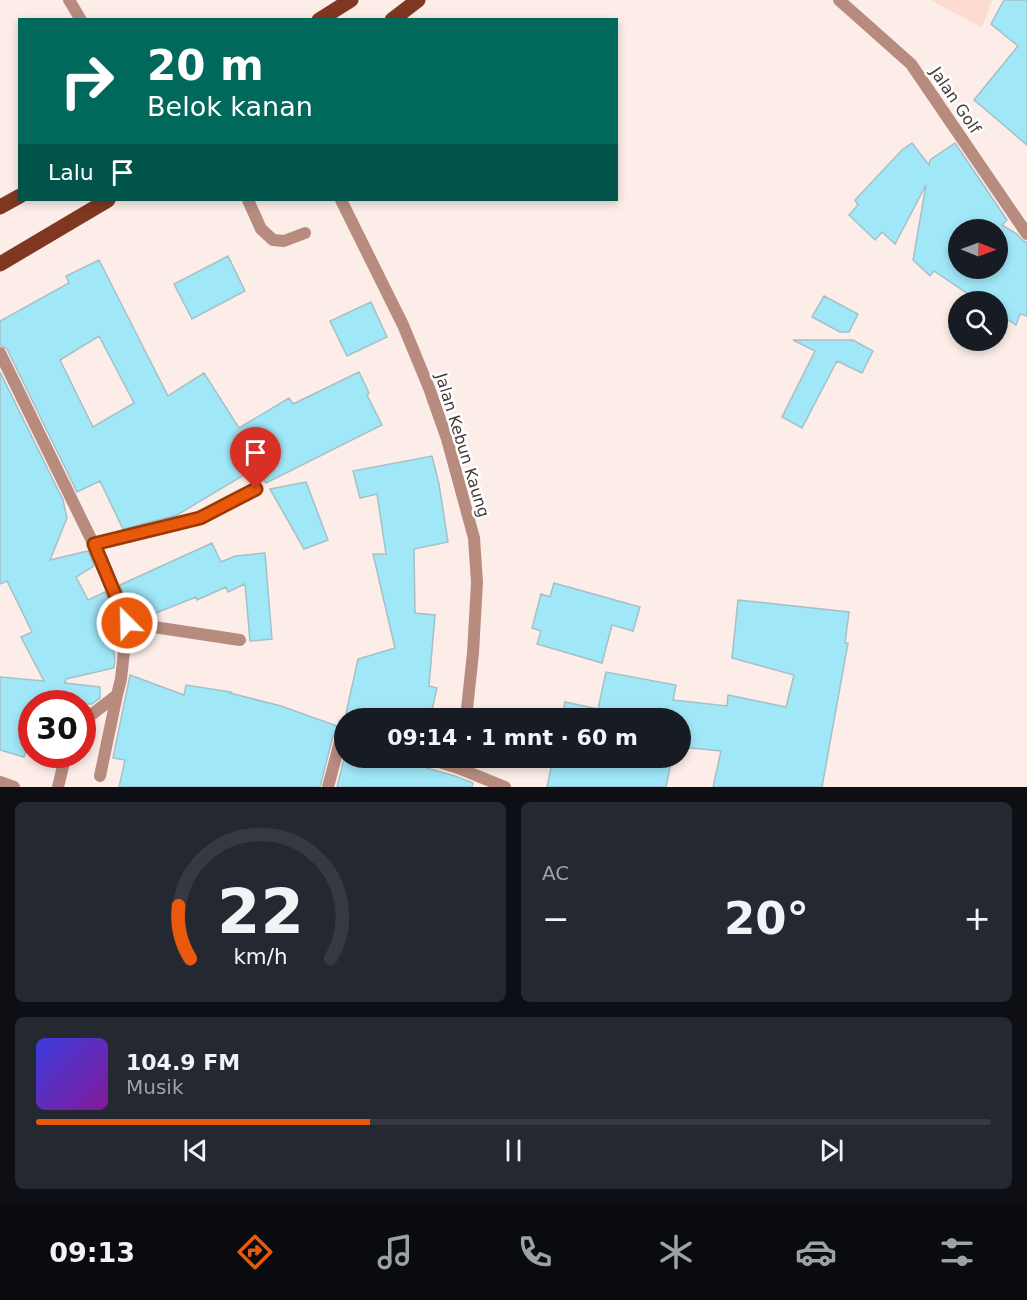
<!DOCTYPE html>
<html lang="id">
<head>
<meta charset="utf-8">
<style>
  body { margin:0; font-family:"DejaVu Sans",sans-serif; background:#242831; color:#f1f3f6; height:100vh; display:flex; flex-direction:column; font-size:22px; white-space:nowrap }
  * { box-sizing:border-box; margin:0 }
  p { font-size:20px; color:#9ea1a6 }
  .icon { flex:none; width:33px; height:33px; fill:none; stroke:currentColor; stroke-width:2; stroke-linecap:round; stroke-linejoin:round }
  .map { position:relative; height:787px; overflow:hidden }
  .panel { display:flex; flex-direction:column; gap:15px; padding:15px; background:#0d0f14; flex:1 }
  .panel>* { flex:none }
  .hud { position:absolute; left:18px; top:18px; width:600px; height:183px; border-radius:0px; box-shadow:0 3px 9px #0003; background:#00695c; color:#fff; overflow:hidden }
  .needle { width:39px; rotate:91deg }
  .tools { position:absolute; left:948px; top:219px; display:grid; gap:12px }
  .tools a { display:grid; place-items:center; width:60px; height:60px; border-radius:50%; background:#171b24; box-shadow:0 3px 9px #0003; font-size:30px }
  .speed { position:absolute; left:18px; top:690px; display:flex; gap:12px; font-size:30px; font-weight:700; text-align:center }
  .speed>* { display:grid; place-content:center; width:78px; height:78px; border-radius:50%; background:#171b24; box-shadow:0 3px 9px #0003; line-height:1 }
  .speed .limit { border:9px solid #d22; background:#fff; color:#111 }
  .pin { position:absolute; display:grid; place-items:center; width:51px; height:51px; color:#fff; margin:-62px -26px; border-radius:50% 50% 50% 0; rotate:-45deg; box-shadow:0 0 6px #0007 }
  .pin .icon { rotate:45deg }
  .me { position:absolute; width:66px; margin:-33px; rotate:337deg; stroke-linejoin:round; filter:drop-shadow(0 0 4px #0008) }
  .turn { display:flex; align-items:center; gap:21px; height:126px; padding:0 30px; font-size:27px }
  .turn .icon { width:78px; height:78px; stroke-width:2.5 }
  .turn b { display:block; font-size:42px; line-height:51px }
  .then { display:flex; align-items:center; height:57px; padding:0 30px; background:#0003; gap:12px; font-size:22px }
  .big { font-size:45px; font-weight:700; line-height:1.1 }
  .panel .card { flex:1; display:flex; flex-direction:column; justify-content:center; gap:9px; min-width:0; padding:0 21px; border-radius:9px; background:#242831 }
  .panel .dial { align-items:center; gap:0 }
  .dial svg { height:156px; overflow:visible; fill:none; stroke:#363941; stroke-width:7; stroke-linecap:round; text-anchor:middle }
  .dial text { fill:#f1f3f6; stroke:none }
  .song { display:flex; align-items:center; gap:18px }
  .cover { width:72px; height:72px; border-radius:9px; background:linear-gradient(135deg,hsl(240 70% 55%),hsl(290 70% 35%)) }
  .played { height:6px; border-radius:3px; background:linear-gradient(90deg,#ea580c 35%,#363941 35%) }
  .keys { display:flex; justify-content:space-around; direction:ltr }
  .heat { display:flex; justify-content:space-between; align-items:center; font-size:33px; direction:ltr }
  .panel .tiles { flex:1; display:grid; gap:15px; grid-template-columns:1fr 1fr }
  .card:last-child { grid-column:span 2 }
  .trip { position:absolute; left:334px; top:708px; width:357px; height:60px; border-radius:30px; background:#171b24; box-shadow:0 3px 9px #0003; font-weight:700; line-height:60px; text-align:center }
  .tabs { display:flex; height:96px; justify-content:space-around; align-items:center; background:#090b0e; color:#9ea1a6 }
  .tabs .icon { width:42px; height:42px }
  .tabs .selected { color:#ea580c }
  .tabs b { font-size:27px; color:#f1f3f6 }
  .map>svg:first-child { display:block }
  .built { fill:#fddbd1 }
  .building { fill:#a0e7f8; stroke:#a5c0c7; stroke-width:1.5; fill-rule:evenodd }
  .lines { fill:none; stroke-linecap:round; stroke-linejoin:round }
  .service { stroke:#b78c7f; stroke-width:12 }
  .minor { stroke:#b78c7f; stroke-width:12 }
  .primary { stroke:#7f3721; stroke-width:15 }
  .route-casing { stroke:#983908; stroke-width:15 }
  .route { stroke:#ea580c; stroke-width:10 }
  .labels { text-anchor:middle; stroke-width:5; stroke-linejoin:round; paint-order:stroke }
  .street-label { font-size:16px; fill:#443a37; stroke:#fff }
</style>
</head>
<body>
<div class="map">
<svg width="1027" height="787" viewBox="0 0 1027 787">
  <rect width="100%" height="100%" fill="#fcede8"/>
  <!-- built -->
  <path class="built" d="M931,0H992L982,28Z"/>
  <!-- building -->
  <path class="building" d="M1004,0H1027V145L974,100L1018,46L991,24Z
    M912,143L929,165L930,160L955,143L1007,220L1002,225L1017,234L1023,241L1027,242V316L1020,314L1016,325L998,313V302H980L934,271L930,276L913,260L926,185L895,244L882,232L875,240L849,215L858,205L855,200L902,150ZM958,230H998V268H958Z
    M228,256L245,291L192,319L174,284Z
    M99,260L168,396L204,373L239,428L289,398L293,404L359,372L369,393L367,395L382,425L266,483L257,467L177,515L123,529L100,481L77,492L7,349L0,345V321L69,283L66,276ZM99,336L134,403L93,427L60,360Z
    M824,296L858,314L849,332H840L812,317Z
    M371,302L387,337L347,356L330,321Z
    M793,340H853L873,351L862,373L837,361L802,428L782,417L815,351Z
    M0,372L63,500L67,518L50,560L88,551L94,566L76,577L88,600L105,592L119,624L108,628L115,658L114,668L66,679L65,683L100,687V698L92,704H32V750L27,748L24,757L0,750V677L44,681L21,637L32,632L7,581L0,584Z
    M432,456L439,484L448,542L414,549L415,613L435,615L429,686L437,688L430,718H345L358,659L395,648L373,554H386L377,494L360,498L353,471Z
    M306,482L328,540L304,549L270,489Z
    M212,543L221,562L235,556L265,553L272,639L250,641L245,584L228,592L226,587L197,600L196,597L151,615L149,612L138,616H133L120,585Z
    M554,583L640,607L633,631L612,625L602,663L537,644L541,631L532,628L541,594L550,597Z
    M738,600L849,612L845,643H848L822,787H713L721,751L681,747V718H562L565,702L598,709L606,672L676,685L673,700L727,706L728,695L786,707L794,675L732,658Z
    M130,675L184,695L186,685L231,692L230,693L281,706L340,727L333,736L320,787H119L125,760L113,758Z
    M345,755V758H391L455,776L473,783L472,787H337Z
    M553,758H672L666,787H547Z"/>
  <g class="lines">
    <!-- service -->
    <path class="service" d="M69,0L81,20
      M248,200L261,229L273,240L284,241L305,233"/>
    <!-- minor -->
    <path class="minor" d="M839,0L911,64L1027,234
      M341,200L403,325L429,388L447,439L474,538L477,582L473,653L466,718
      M0,353L94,545L127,623L121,679L117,695L82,722
      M94,545L200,518L257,489
      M127,623L240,640
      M427,758L458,768
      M460,758L458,768L505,787
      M100,776L117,695
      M0,782L14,787
      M58,787L66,754
      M328,787L341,738L345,733"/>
    <!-- primary -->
    <path class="primary" d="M319,20L351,0
      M392,20L418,0
      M0,207L20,196
      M0,264L108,200"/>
  </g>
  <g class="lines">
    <!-- route casing -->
    <g class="route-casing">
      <path id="route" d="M127,623L94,544L200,518L256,489"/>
    </g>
    <!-- route -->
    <use href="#route" class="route"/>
  </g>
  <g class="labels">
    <!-- street labels -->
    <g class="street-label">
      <text transform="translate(956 100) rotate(56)" y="6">Jalan Golf</text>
      <text transform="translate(463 445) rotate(73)" y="6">Jalan Kebun Kaung</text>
    </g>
  </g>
</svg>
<div class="tools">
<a><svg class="needle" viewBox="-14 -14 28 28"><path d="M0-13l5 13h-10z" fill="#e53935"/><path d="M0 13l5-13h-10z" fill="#9ea1a6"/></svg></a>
<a><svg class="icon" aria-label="search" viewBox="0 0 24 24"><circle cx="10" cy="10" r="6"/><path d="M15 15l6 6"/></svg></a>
</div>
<div class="speed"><div class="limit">30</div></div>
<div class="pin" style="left:256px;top:489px;background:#d93025"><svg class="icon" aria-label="arrive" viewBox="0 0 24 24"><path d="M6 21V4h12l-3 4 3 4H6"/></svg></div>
<svg class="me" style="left:127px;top:623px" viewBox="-20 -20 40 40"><circle r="17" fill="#ea580c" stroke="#fff" stroke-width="3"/><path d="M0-11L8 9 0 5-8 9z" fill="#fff"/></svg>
<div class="trip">09:14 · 1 mnt · 60 m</div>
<div class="hud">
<div class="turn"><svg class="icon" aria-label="right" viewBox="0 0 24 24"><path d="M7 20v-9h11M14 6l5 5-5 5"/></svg><div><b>20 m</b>Belok kanan</div></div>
<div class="then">Lalu<svg class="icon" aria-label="arrive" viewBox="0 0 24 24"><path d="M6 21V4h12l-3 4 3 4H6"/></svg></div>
</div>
</div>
<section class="panel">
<div class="tiles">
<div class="card dial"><svg viewBox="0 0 100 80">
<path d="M14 69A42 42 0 1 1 86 69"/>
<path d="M14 69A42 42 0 0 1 8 42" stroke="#ea580c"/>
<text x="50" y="56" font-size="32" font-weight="700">22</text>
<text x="50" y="72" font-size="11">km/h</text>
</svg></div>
<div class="card"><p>AC</p>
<div class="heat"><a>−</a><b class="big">20°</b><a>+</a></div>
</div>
<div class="card">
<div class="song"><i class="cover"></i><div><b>104.9 FM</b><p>Musik</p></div></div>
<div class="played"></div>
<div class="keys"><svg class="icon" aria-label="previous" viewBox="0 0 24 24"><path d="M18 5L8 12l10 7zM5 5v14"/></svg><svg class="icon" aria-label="pause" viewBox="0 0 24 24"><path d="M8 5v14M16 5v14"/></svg><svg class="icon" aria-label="next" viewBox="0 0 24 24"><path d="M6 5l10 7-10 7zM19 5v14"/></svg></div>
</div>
</div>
</section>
<nav class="tabs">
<b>09:13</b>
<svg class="icon selected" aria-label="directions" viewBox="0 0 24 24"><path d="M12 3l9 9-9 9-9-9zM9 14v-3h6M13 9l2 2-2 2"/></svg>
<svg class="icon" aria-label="music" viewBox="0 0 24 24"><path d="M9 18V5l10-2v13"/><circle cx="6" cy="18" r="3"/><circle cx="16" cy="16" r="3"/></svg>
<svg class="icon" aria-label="phone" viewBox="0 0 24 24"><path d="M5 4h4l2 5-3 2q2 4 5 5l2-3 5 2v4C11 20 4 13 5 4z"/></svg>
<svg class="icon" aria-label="climate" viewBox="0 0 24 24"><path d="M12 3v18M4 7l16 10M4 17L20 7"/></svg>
<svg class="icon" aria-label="car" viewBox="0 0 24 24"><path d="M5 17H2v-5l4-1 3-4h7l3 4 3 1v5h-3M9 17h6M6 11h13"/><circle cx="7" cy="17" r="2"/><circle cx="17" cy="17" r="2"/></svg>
<svg class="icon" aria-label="filters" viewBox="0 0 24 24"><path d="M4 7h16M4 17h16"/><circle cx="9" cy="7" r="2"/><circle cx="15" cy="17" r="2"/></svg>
</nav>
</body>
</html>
